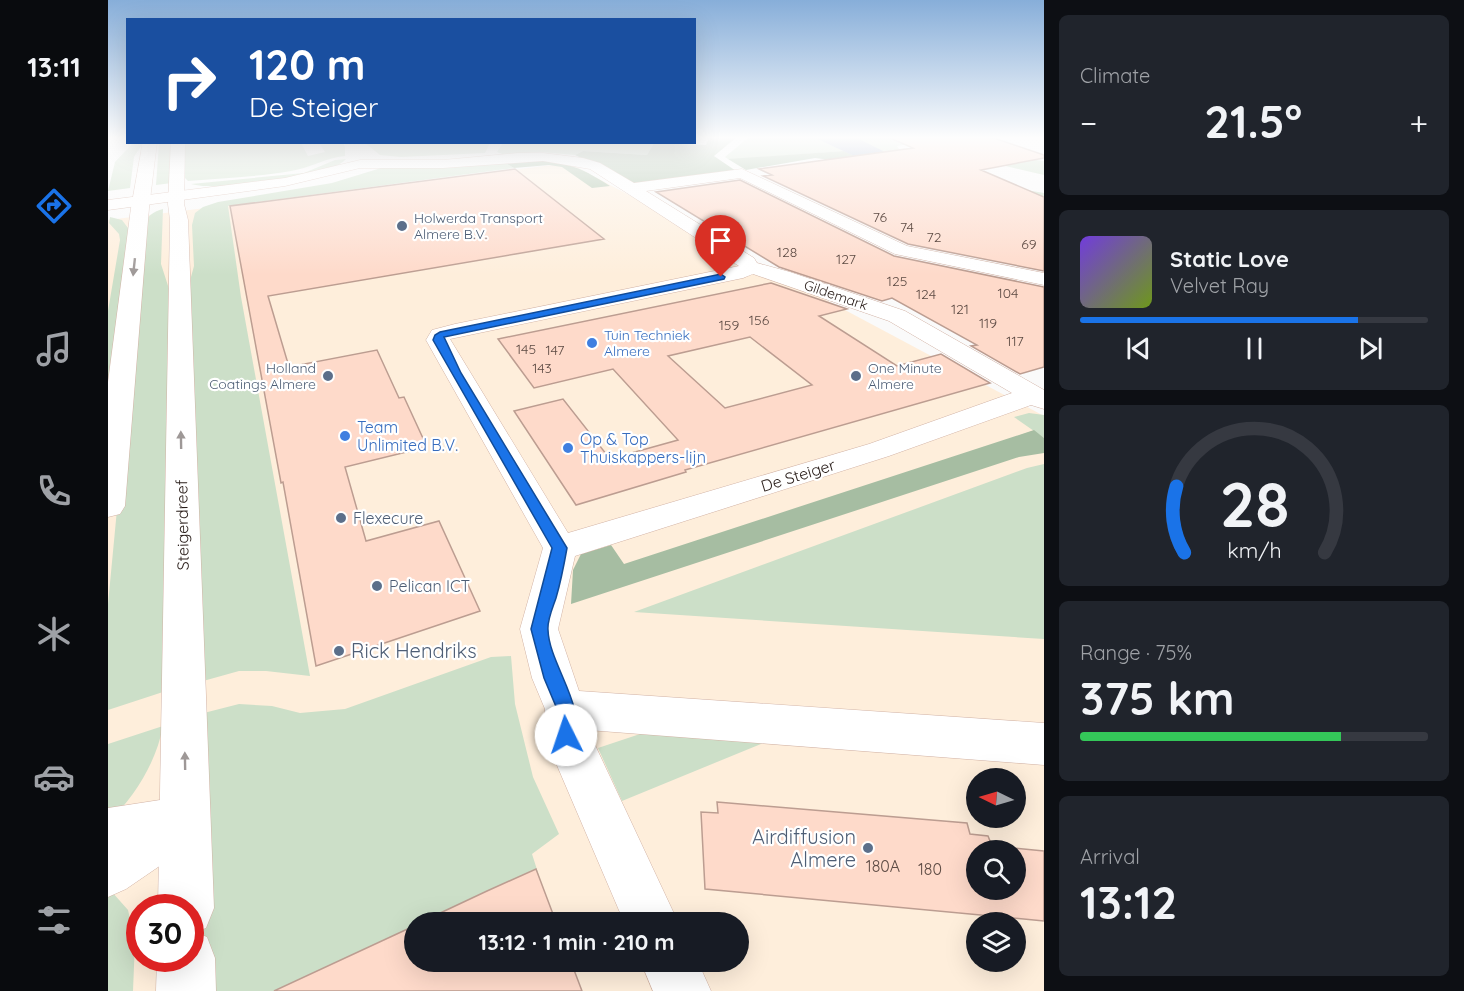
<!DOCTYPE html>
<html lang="en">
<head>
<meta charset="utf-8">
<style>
  body { margin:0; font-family:Quicksand,sans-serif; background:#20242c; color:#f1f3f6; height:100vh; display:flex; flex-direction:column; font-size:22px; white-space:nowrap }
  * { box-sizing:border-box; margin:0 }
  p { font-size:20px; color:#9ea1a6 }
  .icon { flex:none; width:33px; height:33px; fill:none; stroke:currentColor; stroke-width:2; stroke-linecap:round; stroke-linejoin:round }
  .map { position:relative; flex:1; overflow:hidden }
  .panel { display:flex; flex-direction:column; gap:15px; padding:15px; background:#0d0f14; width:420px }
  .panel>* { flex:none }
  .banner { position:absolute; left:18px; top:18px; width:570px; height:126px; border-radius:0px; box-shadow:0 6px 24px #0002; background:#1a4fa0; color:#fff; overflow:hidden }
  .needle { width:39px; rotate:275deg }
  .controls { position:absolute; left:858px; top:768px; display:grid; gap:12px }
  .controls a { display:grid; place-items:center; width:60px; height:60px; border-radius:50%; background:#171b24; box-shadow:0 6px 24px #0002; font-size:30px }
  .speed { position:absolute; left:18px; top:894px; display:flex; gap:12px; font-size:30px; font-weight:700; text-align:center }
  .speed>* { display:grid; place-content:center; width:78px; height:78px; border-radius:50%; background:#171b24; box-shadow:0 6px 24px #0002; line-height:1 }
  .speed .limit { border:9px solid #d22; background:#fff; color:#111 }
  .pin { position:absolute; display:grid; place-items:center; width:51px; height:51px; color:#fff; margin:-62px -26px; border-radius:50% 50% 50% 0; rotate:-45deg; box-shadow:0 0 6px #0007 }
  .pin .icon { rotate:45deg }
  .me { position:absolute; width:66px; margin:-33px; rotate:356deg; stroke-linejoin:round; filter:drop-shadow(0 0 4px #0008) }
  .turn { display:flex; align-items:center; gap:21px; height:126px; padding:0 24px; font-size:27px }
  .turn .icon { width:78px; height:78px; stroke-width:2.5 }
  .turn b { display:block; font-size:42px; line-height:51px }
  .big { font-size:45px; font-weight:700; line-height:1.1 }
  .panel .tile { flex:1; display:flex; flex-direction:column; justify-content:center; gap:9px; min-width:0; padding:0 21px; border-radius:9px; background:#20242c }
  .panel .dial { align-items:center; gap:0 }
  .dial svg { height:156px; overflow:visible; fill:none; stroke:#363941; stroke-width:7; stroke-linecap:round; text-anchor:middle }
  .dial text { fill:#f1f3f6; stroke:none }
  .song { display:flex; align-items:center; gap:18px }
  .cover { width:72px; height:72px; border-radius:9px; background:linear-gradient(135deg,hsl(260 70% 55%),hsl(80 70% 35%)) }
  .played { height:6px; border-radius:3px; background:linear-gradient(90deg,#1a73e8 80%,#363941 80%) }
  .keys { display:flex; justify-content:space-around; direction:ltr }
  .heat { display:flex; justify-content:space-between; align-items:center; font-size:33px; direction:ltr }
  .charge { height:9px; border-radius:4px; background:linear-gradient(90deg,#34c759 75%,#363941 0) }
  .trip { position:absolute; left:296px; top:912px; width:345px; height:60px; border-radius:30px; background:#171b24; box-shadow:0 6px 24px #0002; font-weight:700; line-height:60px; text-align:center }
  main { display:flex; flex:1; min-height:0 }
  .dock { display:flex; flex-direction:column; width:108px; justify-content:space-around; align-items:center; background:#090b0e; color:#9ea1a6 }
  .dock .icon { width:42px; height:42px }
  .dock .on { color:#1a73e8 }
  .dock b { font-size:27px; color:#f1f3f6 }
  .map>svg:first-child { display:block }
  .industrial { fill:#feeedb; fill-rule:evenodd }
  .green { fill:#ccdfc8 }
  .forest { fill:#a6bda2 }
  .water { fill:#95a5c2 }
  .building { fill:#fedaca; stroke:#bc9d91; stroke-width:1.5; fill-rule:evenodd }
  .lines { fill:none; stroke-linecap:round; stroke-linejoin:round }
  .street-casing { stroke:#d2b3a6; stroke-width:1 }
  .secondary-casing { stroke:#d2b3a6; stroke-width:1 }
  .street { fill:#fff; fill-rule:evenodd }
  .secondary { fill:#fff; fill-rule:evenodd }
  .oneway { fill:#9e9897 }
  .route { fill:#1a73e8; stroke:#114b97; stroke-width:1.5 }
  .service-dot { fill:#5c6f8a; stroke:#fff; stroke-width:2 }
  .shop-dot { fill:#3f7fe0; stroke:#fff; stroke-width:2 }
  .labels { text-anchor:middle; stroke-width:4.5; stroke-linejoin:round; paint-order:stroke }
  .number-label { font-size:14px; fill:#5d4b44 }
  .far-service-label { font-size:14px; fill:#4e5e75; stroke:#fff; text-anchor:start }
  .far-street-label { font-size:14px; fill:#271b17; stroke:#fff }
  .far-shop-label { font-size:14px; fill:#366cbe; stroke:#fff; text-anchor:start }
  .shop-label { font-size:16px; fill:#366cbe; stroke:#fff; text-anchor:start }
  .street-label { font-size:16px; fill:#271b17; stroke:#fff }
  .service-label { font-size:16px; fill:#4e5e75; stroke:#fff; text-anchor:start }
  .near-number-label { font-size:16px; fill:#5d4b44 }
  .near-service-label { font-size:20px; fill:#4e5e75; stroke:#fff; text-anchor:start }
</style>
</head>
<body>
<main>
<nav class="dock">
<b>13:11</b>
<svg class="icon on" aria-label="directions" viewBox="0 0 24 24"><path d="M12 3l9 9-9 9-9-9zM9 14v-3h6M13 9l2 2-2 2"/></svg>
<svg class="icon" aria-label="music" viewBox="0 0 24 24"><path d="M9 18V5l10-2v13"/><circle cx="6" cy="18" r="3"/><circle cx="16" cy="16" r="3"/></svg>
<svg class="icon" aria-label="phone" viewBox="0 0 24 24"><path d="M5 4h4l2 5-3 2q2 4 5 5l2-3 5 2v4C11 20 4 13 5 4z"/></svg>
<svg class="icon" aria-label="climate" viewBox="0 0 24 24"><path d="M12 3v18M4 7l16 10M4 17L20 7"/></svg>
<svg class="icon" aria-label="car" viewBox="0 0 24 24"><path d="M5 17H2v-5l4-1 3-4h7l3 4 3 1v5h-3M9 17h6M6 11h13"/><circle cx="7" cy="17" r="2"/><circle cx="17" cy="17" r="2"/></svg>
<svg class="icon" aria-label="filters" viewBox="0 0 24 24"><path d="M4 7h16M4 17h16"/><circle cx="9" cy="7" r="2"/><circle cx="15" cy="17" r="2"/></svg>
</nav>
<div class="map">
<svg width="936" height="991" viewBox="0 0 936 991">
  <rect width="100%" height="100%" fill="#fafafa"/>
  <!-- industrial -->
  <path class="industrial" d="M461,163L936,416V991H0V220ZM868,778H908V818H868ZM868,850H908V890H868ZM32,908H82V958H32ZM306,922H630V962H306ZM868,922H908V962H868Z"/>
  <!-- green -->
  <path class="green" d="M641,137H705L736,151L633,159H620L617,157Z
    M725,137H813L807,143L789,146L791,149L812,153L901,187L936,193V204Z
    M25,143H35L26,157L22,188L0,191L7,162Z
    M51,143H64V183L48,185Z
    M73,143H193L200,156L217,152L211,143H235L237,147V156C217,158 202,168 183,171C149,177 114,178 80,181L75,176Z
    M257,143H382L377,153L293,157L272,155Z
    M395,143H546L539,155L475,151L467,155L432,152L394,154L389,152Z
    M238,159C220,180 111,192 83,184L196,173L227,160Z
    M920,159L936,161V175L889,164Z
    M394,161L406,168L120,206L133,297L202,676L158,671H131L88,683L77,299L86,266L84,225L87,213L95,207L110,202L224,183L273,168Z
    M55,209L53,264L62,292L58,691L0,710V604L36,226C37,217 46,211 55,209Z
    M2,217L14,220L23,232L0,410V311L12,240L11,234L1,223Z
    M921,413L936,415V438L906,417Z
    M936,464V639L526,612L919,468Z
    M403,656L407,704L425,777L451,834L424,854L432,879L334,922H306V935L182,991H95L88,715L131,704L164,706L192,713L237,709L383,657Z
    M55,726C48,763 27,796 0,823V744Z
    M556,726L665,739L514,801L490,748Z
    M4,892L20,910L27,941L25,991H0V893Z"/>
  <!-- forest -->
  <path class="forest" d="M601,137H629L606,156L628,171L527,184L467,155L475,151L539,155L546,143L598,145Z
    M736,151L812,186L793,190L715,159L707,158L638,170L620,159Z
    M419,159C458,163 468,164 502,186L484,188L454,167L441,165L406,168L394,161Z
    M926,430L936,438V453L911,457L463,604L465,570L473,554L503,545L516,564Z"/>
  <!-- water -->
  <path class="water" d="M705,137H747L829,178L848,203Z"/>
  <!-- building -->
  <path class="building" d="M780,137H883L936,155V158L873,170L936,197V271L800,244L655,176L664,175L651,169L805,148Z
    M407,169L496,239L160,296L181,367L269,350L291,398L296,397L319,447L237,467L258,541L331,521L372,611L208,666L175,482L173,483L122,206Z
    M632,180L786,256L936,287V367L912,374L863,346L869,345L784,298L774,301L671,267L548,192Z
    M663,283L739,309L711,316L789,366L833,354L882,383L577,470L578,472L468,505L406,411L455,399L502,459L570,440L505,369L426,388L390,339ZM642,337L704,385L617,408L560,356Z
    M609,802L859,823L862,834L880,836L884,846L936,851V921L597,889L593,812L610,813ZM868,850H908V890H868Z
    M428,869L448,922H313L379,891Z
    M306,926V962H463L474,991H166Z"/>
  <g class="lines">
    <!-- street casing -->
    <g class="street-casing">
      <path id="street" d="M410,153H435L475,158L492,163L526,183L634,169L799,246L936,273V285L787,254L632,178L538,191L646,258L649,263L682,272L797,311L936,390V409L923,405L781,456L467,556L450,629L471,691L936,723V765L480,730L570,922H516L436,735L437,709L424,678L412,629L435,548L318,340L324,330L347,324L631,266L482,169L435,161L335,168H252L177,186L0,210V200L177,178L252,160H335ZM645,274L781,321L904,393L761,444L460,533L342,339L635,278Z
        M77,796L94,803L101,820L94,837L18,889L0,897V808L65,798L69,799Z
        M533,962H590L603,991H545Z"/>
    </g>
    <!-- secondary casing -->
    <g class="secondary-casing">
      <path id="secondary" d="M35,142H49L41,208L17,506L12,514L0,517V382L23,208Z
        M63,142H77L76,204L80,220L106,908L98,928L87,932L99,937L107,958L108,991H48L49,958H82V908H50L62,220L60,204Z"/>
    </g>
    <!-- street -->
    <use href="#street" class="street"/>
    <!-- secondary -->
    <use href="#secondary" class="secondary"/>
  </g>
  <!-- one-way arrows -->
  <defs><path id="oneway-solid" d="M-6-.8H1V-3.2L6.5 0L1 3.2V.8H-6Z" transform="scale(1.5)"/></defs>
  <g class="oneway">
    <use href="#oneway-solid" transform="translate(26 267) rotate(96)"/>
    <use href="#oneway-solid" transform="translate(73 440) rotate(-91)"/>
    <use href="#oneway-solid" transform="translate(77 761) rotate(-91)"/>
  </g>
  <!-- sky -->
  <linearGradient id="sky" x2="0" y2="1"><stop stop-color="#87aed9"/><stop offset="0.5" stop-color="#fdfdfd"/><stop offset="1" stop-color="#fdfdfd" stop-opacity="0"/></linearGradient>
  <rect width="936" height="275" fill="url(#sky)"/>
  <!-- route -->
  <path class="route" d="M613,274L617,277L616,279L336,337L353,373L459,548C456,565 453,581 448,598C445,607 439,620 440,630C441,664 480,708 465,741L458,744L452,741L449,735V709L436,678L423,629L444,548L325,340L327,335L332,332Z"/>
  <!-- markers -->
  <g class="service-dot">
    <circle cx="294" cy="226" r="6"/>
    <circle cx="220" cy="376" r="6"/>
    <circle cx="748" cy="376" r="6"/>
    <circle cx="233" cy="518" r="6"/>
    <circle cx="269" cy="586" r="6"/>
    <circle cx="231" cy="651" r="6"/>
    <circle cx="760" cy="848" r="6"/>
  </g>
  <g class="shop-dot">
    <circle cx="484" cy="343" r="6"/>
    <circle cx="237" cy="436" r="6"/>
    <circle cx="460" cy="448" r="6"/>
  </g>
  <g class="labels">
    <!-- number labels -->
    <g class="number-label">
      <text x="772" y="222">76</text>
      <text x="799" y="232">74</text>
      <text x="826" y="242">72</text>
      <text x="921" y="249">69</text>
      <text x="679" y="257">128</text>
      <text x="738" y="264">127</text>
      <text x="789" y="286">125</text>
      <text x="900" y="298">104</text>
      <text x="818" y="299">124</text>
      <text x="852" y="314">121</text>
      <text x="651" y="325">156</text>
      <text x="880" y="328">119</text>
      <text x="621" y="330">159</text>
      <text x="907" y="346">117</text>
      <text x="418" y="354">145</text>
      <text x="447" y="355">147</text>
      <text x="434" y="373">143</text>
    </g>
    <!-- far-service labels -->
    <g class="far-service-label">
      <text x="306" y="223">Holwerda Transport<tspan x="306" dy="16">Almere B.V.</tspan></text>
      <text x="208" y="373" text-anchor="end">Holland<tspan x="208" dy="16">Coatings Almere</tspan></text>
      <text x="760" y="373">One Minute<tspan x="760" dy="16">Almere</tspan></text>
    </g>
    <!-- far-street labels -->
    <g class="far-street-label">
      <text transform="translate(728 295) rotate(19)" y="5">Gildemark</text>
    </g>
    <!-- far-shop labels -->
    <g class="far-shop-label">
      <text x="496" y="340">Tuin Techniek<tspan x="496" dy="16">Almere</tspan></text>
    </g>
    <!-- shop labels -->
    <g class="shop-label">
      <text x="249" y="433">Team<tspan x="249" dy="18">Unlimited B.V.</tspan></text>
      <text x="472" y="445">Op &amp; Top<tspan x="472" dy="18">Thuiskappers-lijn</tspan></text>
    </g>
    <!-- street labels -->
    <g class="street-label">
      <text transform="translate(690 475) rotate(-17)" y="6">De Steiger</text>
      <text transform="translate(74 525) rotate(-91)" y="6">Steigerdreef</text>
    </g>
    <!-- service labels -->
    <g class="service-label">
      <text x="245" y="524">Flexecure</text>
      <text x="281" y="592">Pelican ICT</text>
    </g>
    <!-- near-number labels -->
    <g class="near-number-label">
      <text x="775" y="872">180A</text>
      <text x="822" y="875">180</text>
    </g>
    <!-- near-service labels -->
    <g class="near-service-label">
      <text x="243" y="658">Rick Hendriks</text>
      <text x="748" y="844" text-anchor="end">Airdiffusion<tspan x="748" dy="23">Almere</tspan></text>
    </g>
  </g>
</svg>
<div class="controls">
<a><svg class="needle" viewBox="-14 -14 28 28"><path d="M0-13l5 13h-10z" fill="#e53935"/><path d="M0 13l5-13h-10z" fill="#9ea1a6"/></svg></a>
<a><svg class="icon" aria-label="search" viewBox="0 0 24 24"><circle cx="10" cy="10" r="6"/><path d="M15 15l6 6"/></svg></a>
<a><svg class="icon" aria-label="layers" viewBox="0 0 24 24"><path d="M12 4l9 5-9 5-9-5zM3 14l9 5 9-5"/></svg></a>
</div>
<div class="speed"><div class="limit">30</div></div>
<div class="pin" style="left:613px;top:277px;background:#d93025"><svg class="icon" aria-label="arrive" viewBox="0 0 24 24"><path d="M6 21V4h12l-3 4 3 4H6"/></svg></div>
<svg class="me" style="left:458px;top:735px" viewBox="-20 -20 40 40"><circle r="19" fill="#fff"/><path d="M0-13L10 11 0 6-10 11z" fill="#1a73e8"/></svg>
<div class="trip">13:12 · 1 min · 210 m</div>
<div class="banner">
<div class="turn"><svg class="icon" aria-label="right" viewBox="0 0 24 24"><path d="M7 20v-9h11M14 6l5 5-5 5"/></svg><div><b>120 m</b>De Steiger</div></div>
</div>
</div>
<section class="panel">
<div class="tile"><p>Climate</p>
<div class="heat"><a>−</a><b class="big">21.5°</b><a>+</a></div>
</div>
<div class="tile">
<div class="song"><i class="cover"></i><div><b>Static Love</b><p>Velvet Ray</p></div></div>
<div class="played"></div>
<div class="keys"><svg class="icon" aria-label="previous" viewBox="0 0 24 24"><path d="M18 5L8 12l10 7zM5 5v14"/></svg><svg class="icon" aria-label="pause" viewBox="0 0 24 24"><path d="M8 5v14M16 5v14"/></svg><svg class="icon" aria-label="next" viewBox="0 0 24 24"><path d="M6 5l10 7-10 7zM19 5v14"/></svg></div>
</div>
<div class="tile dial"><svg viewBox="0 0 100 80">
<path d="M14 69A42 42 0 1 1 86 69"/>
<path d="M14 69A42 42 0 0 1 10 35" stroke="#1a73e8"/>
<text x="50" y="56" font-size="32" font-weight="700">28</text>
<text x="50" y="72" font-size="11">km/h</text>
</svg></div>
<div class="tile"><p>Range · 75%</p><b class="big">375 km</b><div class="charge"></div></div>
<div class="tile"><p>Arrival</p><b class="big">13:12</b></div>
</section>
</main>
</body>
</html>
